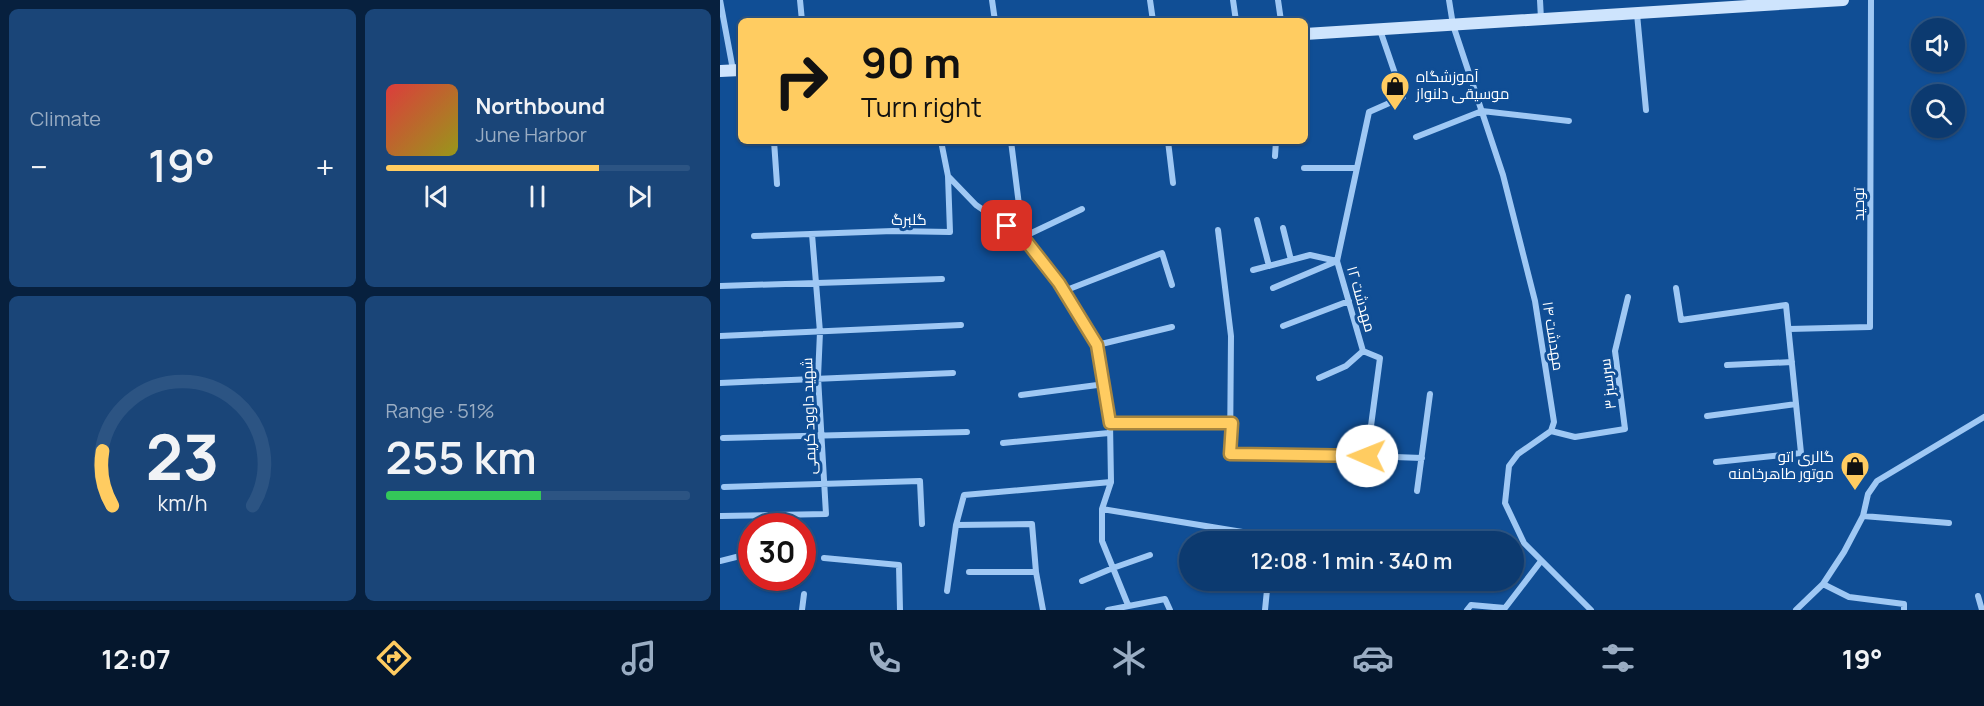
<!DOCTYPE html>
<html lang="en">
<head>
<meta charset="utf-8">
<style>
  body { margin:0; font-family:Manrope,Cairo,sans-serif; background:#1a4578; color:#f1f3f6; height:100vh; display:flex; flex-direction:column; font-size:22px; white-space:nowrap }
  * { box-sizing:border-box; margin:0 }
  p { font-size:20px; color:#9aadc3 }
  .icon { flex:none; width:33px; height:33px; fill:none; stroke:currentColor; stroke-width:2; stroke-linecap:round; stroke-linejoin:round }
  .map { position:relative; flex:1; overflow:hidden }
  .sheet { display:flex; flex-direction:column; gap:9px; padding:9px; background:#07203e; width:720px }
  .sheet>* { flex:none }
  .hud { position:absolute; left:18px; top:18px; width:570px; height:126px; border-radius:9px; box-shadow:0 2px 4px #0004,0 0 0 2px #2c5483; background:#ffcc61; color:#111; overflow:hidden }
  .fabs { position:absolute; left:1191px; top:18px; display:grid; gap:12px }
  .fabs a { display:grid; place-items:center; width:54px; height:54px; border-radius:50%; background:#0c3a70; box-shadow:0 2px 4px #0004,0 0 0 2px #2c5483; font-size:30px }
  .speed { position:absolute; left:18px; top:513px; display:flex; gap:12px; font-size:30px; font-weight:700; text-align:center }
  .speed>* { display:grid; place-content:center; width:78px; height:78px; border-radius:50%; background:#0c3a70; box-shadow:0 2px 4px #0004,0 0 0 2px #2c5483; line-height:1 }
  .speed .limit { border:9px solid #d22; background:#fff; color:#111 }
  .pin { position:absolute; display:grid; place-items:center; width:51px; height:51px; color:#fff; margin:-26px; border-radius:12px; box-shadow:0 3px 9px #0006 }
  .me { position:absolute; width:66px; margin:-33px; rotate:271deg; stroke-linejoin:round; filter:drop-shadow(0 0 4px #0008) }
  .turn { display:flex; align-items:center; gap:21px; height:126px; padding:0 24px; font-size:27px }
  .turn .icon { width:78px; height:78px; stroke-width:2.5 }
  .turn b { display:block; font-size:42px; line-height:51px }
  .big { font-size:45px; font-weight:600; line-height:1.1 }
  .sheet .widget { flex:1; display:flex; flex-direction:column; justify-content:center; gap:9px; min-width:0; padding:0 21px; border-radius:9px; background:#1a4578 }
  .sheet .dial { align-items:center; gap:0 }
  .dial svg { height:156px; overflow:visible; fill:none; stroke:#2c5483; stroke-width:7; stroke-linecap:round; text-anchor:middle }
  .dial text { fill:#f1f3f6; stroke:none }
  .song { display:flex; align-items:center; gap:18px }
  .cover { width:72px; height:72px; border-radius:9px; background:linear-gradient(135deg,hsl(0 70% 55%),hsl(60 70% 35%)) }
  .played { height:6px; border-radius:3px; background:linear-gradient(90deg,#ffcc61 70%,#2c5483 70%) }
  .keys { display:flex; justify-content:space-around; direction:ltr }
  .heat { display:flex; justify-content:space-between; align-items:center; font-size:33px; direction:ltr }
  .charge { height:9px; border-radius:4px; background:linear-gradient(90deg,#34c759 51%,#2c5483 0) }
  .sheet .tiles { flex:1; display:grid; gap:9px; grid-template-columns:repeat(2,1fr) }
  .trip { position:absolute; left:459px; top:531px; width:345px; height:60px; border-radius:30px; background:#0c3a70; box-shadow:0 2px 4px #0004,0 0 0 2px #2c5483; font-weight:600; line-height:60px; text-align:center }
  .tabs { display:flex; height:96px; justify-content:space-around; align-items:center; background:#05172d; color:#9aadc3 }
  .tabs .icon { width:42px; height:42px }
  .tabs .selected { color:#ffcc61 }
  .tabs b { font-size:27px; color:#f1f3f6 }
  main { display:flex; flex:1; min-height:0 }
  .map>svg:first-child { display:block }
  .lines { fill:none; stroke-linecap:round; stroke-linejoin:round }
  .street { stroke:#9fc8f4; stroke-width:6 }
  .secondary { stroke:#cee4fd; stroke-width:12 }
  .route-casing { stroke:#a6853f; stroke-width:15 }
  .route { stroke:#ffcc61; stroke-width:10 }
  .labels { text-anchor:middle; stroke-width:6; stroke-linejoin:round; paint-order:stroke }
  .poi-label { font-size:15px; fill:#fff; stroke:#104e95; text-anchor:start }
  .street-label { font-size:15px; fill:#fff; stroke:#104e95 }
</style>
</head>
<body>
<main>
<section class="sheet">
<div class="tiles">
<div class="widget"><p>Climate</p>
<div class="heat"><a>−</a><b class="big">19°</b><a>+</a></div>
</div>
<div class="widget">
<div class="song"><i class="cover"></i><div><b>Northbound</b><p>June Harbor</p></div></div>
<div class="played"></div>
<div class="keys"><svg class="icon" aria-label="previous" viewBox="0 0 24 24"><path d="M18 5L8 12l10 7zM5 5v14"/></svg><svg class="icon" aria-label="pause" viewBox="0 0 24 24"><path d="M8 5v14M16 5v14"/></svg><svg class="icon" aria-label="next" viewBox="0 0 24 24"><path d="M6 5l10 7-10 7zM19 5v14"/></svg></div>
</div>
<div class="widget dial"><svg viewBox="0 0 100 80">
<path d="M14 69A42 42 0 1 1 86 69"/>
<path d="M14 69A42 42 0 0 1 9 41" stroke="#ffcc61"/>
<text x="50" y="56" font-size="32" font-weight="700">23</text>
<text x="50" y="72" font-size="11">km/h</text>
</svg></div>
<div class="widget"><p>Range · 51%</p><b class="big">255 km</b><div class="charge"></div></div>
</div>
</section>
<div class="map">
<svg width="1264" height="610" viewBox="0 0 1264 610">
  <rect width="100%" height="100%" fill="#104e95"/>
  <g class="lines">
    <!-- street -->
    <path class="street" d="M0,0L13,70
      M80,0L82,21
      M272,0L275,21
      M430,0L433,21
      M513,0L516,21
      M558,0L561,21
      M729,0L733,25L783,175L815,301L834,422L831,431L798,454L789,466L785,503L804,543L871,610
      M820,0L821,19
      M917,14L926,110
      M696,137L762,111L849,121
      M54,141L57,184
      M221,141L228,176L256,205L303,237L339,283L377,345L390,423L391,482L382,509V541L408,605
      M291,141L303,237L362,209
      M448,141L453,183
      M555,156L556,141
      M584,168H637
      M537,220L549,266
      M563,228L571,260
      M498,230L511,336L510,454L647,456L660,358L643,351L617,261L649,112L683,97L660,30
      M34,236L173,231L230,232L228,176
      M533,270L590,255L617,261
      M0,286L222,279
      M553,288L617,261
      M956,288L961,320L1066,305L1081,453L996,462
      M344,291L442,253L452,285
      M563,326L629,301
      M1069,329L1150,327L1151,0
      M0,336L241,325
      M377,345L452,327
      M1007,365L1072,362
      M599,378L626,366L643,351
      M0,383L233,373
      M301,395L385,384
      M987,416L1076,404
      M390,423H512
      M831,431L855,437L905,429L895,351L908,297
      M3,438L247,432
      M283,443L389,433
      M647,456L702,458
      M4,487L200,481L202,524
      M697,491L710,394
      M382,509L583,542
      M1,516L106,514L98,377L100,332L92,234
      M1143,516L1229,523
      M236,525L312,524L316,572
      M104,558L179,565L180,610
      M0,561L32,553
      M249,572H316L323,610
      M362,581L393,568L430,555
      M1103,584L1129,597L1184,604V610
      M227,591L236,525L244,495L391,482
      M1258,596L1262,610
      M82,610L84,594
      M388,610L445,599L450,610
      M545,610L548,580
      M747,610L751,605L785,608L821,561
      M1076,610L1103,584L1124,552L1143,516L1148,494L1157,481L1264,417"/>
    <!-- secondary -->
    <path class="secondary" d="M585,34L1123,0
      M0,71L21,70"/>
  </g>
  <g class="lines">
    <!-- route casing -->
    <g class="route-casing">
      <path id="route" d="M287,226L303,237L339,283L377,345L390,423H512L510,454L647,456"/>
    </g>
    <!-- route -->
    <use href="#route" class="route"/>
  </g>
  <!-- icons -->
  <defs>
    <g id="shop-pin" transform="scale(1.5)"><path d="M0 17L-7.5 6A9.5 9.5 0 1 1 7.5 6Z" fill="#ffcc61" stroke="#104e95"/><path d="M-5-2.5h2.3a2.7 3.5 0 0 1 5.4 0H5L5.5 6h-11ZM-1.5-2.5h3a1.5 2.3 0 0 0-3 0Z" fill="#111"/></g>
  </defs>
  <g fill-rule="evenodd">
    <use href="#shop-pin" x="675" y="86"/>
    <use href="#shop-pin" x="1135" y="466"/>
  </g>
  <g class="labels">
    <!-- poi labels -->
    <g class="poi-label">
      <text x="696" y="82">آموزشگاه<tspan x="696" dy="17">موسیقی دلنواز</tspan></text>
      <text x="1114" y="462" text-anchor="end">گالری اتو<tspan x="1114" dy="17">موتور طاهرخامنه</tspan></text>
    </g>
    <!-- street labels -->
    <g class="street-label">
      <text transform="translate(1139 204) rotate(-90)" y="5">توحید</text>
      <text x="189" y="225">گلبرگ</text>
      <text transform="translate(641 299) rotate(74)" y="5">مهدشت ۱۲</text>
      <text transform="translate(833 336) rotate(81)" y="5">مهدشت ۱۴</text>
      <text transform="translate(888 384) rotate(-97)" y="5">سرسبز ۳</text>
      <text transform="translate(89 416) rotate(-92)" y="5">شهید داوود کریمی</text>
    </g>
  </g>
</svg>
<div class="fabs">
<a><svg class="icon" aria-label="sound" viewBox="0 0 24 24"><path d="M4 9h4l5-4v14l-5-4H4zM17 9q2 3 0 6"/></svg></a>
<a><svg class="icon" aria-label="search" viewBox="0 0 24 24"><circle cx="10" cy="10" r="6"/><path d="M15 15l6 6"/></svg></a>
</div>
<div class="speed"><div class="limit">30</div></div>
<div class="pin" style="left:287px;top:226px;background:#d93025"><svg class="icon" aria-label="arrive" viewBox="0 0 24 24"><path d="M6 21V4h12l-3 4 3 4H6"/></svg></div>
<svg class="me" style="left:647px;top:456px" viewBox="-20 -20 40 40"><circle r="19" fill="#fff"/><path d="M0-13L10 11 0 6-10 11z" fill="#ffcc61"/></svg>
<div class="trip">12:08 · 1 min · 340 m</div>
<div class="hud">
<div class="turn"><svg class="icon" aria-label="right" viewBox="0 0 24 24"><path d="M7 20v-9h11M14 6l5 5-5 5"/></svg><div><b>90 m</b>Turn right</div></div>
</div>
</div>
</main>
<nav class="tabs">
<b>12:07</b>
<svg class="icon selected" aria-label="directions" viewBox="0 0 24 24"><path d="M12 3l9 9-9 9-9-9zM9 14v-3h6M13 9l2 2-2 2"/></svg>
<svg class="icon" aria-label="music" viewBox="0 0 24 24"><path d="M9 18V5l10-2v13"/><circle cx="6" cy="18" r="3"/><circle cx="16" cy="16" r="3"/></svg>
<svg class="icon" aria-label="phone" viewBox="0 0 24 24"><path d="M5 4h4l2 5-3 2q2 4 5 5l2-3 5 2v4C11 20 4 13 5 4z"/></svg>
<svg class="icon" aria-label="climate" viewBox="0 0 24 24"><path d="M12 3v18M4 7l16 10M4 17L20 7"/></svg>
<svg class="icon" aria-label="car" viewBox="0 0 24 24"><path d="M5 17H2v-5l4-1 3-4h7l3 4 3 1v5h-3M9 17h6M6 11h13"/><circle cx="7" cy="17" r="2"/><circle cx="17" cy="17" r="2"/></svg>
<svg class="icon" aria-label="filters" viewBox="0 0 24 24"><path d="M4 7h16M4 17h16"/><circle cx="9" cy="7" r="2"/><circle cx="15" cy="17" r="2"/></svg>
<b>19°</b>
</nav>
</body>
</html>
